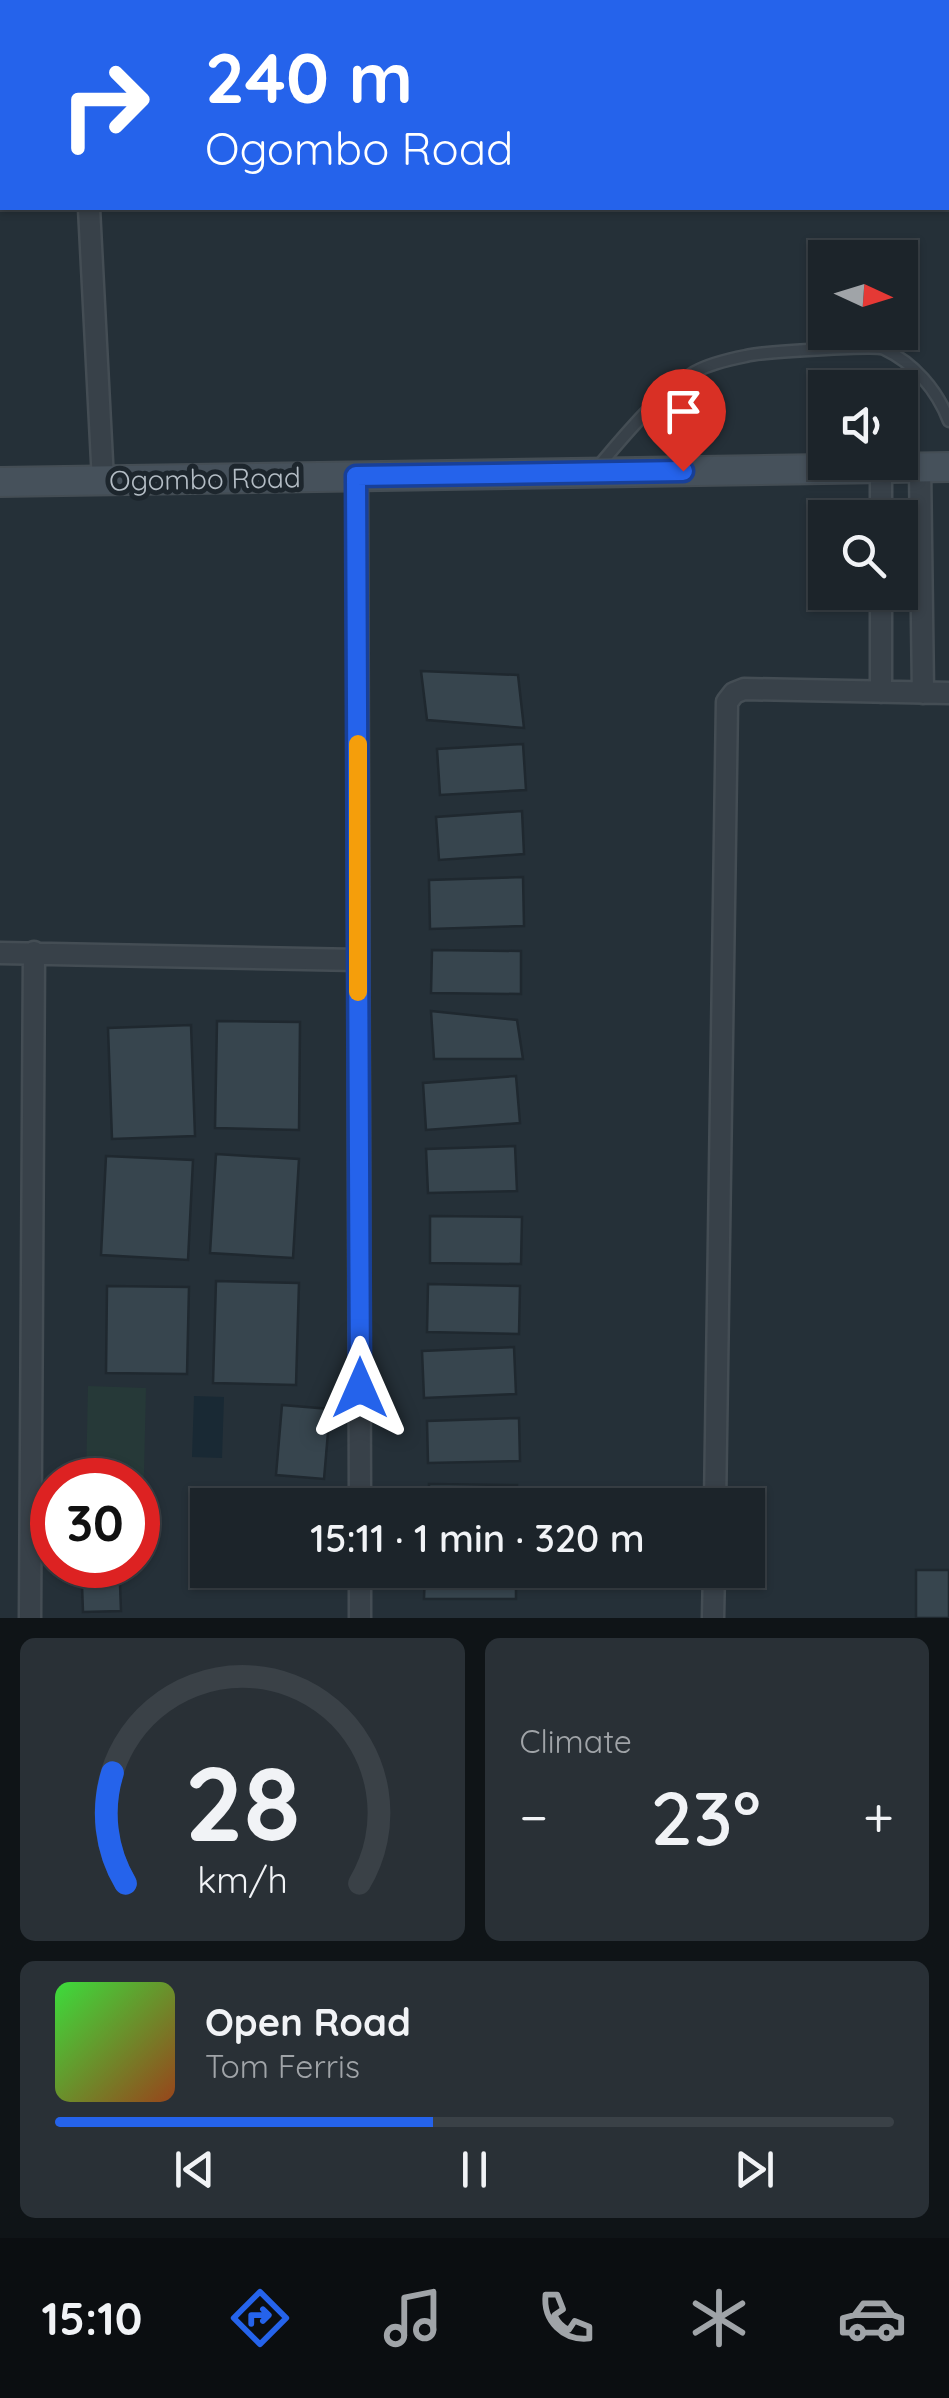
<!DOCTYPE html>
<html lang="en">
<head>
<meta charset="utf-8">
<style>
  body { margin:0; font-family:Quicksand,sans-serif; background:#293036; color:#f1f3f6; height:100vh; display:flex; flex-direction:column; font-size:38px; white-space:nowrap }
  * { box-sizing:border-box; margin:0 }
  p { font-size:32px; color:#a0a4a8 }
  .icon { flex:none; width:55px; height:55px; fill:none; stroke:currentColor; stroke-width:2; stroke-linecap:round; stroke-linejoin:round }
  .map { position:relative; height:1618px; overflow:hidden }
  .panel { display:flex; flex-direction:column; gap:20px; padding:20px; background:#0f1417; flex:1 }
  .panel>* { flex:none }
  .banner { position:absolute; left:0px; top:0px; width:950px; height:210px; box-shadow:0 2px 8px #0004,0 0 0 2px #3a4147; background:#2563eb; color:#fff; overflow:hidden }
  .needle { width:65px; rotate:94deg }
  .buttons { position:absolute; left:808px; top:240px; display:grid; gap:20px }
  .buttons a { display:grid; place-items:center; width:110px; height:110px; border-radius:0px; background:#1c242a; box-shadow:0 2px 8px #0004,0 0 0 2px #3a4147; font-size:50px }
  .speed { position:absolute; left:30px; top:1458px; display:flex; gap:20px; font-size:50px; font-weight:700; text-align:center }
  .speed>* { display:grid; place-content:center; width:130px; height:130px; border-radius:50%; background:#1c242a; box-shadow:0 2px 8px #0004,0 0 0 2px #3a4147; line-height:1 }
  .speed .limit { border:15px solid #d22; background:#fff; color:#111 }
  .pin { position:absolute; display:grid; place-items:center; width:85px; height:85px; color:#fff; margin:-102px -42px; border-radius:50% 50% 50% 0; rotate:-45deg; box-shadow:0 0 10px #0007 }
  .pin .icon { rotate:45deg }
  .me { position:absolute; width:110px; margin:-55px; rotate:0deg; stroke-linejoin:round; filter:drop-shadow(0 0 8px #0008) }
  .turn { display:flex; align-items:center; gap:35px; height:210px; padding:0 40px; font-size:45px }
  .turn .icon { width:130px; height:130px; stroke-width:2.5 }
  .turn b { display:block; font-size:70px; line-height:85px }
  .big { font-size:75px; font-weight:600; line-height:1.1 }
  .panel .tile { flex:1; display:flex; flex-direction:column; justify-content:center; gap:15px; min-width:0; padding:0 35px; border-radius:15px; background:#293036 }
  .panel .dial { align-items:center; gap:0 }
  .dial svg { height:260px; overflow:visible; fill:none; stroke:#3a4147; stroke-width:7; stroke-linecap:round; text-anchor:middle }
  .dial text { fill:#f1f3f6; stroke:none }
  .song { display:flex; align-items:center; gap:30px }
  .cover { width:120px; height:120px; border-radius:15px; background:linear-gradient(135deg,hsl(120 70% 55%),hsl(20 70% 35%)) }
  .played { height:10px; border-radius:5px; background:linear-gradient(90deg,#2563eb 45%,#3a4147 45%) }
  .keys { display:flex; justify-content:space-around; direction:ltr }
  .heat { display:flex; justify-content:space-between; align-items:center; font-size:55px; direction:ltr }
  .panel .tiles { flex:1; display:grid; gap:20px; grid-template-columns:1fr 1fr }
  .tile:last-child { grid-column:span 2 }
  .trip { position:absolute; left:190px; top:1488px; width:575px; height:100px; border-radius:0px; background:#1c242a; box-shadow:0 2px 8px #0004,0 0 0 2px #3a4147; font-weight:600; line-height:100px; text-align:center }
  .tabs { display:flex; height:160px; justify-content:space-around; align-items:center; background:#0b0e11; color:#a0a4a8 }
  .tabs .icon { width:70px; height:70px }
  .tabs .selected { color:#2563eb }
  .tabs b { font-size:45px; color:#f1f3f6 }
  .map>svg:first-child { display:block }
  .green { fill:#263938 }
  .water { fill:#192934 }
  .building { fill:#37454e; stroke:#1f282f; stroke-width:2.5 }
  .lines { fill:none; stroke-linecap:round; stroke-linejoin:round }
  .service-casing { stroke:#444d54; stroke-width:15 }
  .minor-casing { stroke:#444d54; stroke-width:25 }
  .secondary-casing { stroke:#444d54; stroke-width:32 }
  .service { stroke:#384149; stroke-width:10 }
  .minor { stroke:#384149; stroke-width:20 }
  .secondary { stroke:#46515b; stroke-width:28 }
  .route-casing { stroke:#184099; stroke-width:25 }
  .route { stroke:#2563eb; stroke-width:18 }
  .slow { stroke:#f59e0b; stroke-width:18 }
  .labels { text-anchor:middle; stroke-width:10; stroke-linejoin:round; paint-order:stroke }
  .street-label { font-size:28px; fill:#b3bcc4; stroke:#1d262d }
</style>
</head>
<body>
<div class="map">
<svg width="949" height="1618" viewBox="0 0 949 1618">
  <rect width="100%" height="100%" fill="#253038"/>
  <!-- green -->
  <path class="green" d="M88,1386L146,1388L143,1514H138V1480H86Z"/>
  <!-- water -->
  <path class="water" d="M194,1396L224,1397L222,1458L192,1457Z"/>
  <!-- building -->
  <path class="building" d="M421,671L518,675L524,728L427,720Z
    M523,744L526,790L440,795L437,749Z
    M522,811L524,854L439,860L436,817Z
    M523,877L524,926L430,929L429,880Z
    M432,950L521,951V994L431,993Z
    M431,1011L517,1020L523,1059H434Z
    M217,1021L300,1022L299,1130L215,1128Z
    M191,1025L195,1136L112,1139L108,1028Z
    M516,1076L520,1123L426,1130L423,1083Z
    M515,1146L517,1191L428,1193L426,1149Z
    M216,1154L299,1159L293,1258L210,1253Z
    M106,1156L193,1160L188,1260L101,1255Z
    M430,1216L522,1217L521,1264L430,1263Z
    M216,1281L299,1283L296,1385L213,1383Z
    M428,1284L520,1286L519,1334L427,1332Z
    M107,1286L189,1287L187,1374L106,1373Z
    M514,1347L516,1394L424,1398L422,1351Z
    M282,1405L330,1409L324,1479L276,1475Z
    M519,1418L520,1461L428,1463L427,1421Z
    M429,1484L517,1485V1505H429Z
    M425,1570H516V1599H424Z
    M916,1570H949V1618H916Z
    M120,1584L121,1611L83,1612L82,1585Z"/>
  <g class="lines">
    <!-- service casing -->
    <g class="service-casing">
      <path id="service" d="M597,468C626,434 656,396 695,372C709,364 731,359 746,356C761,352 875,345 884,349C914,363 937,390 949,421"/>
    </g>
    <!-- minor casing -->
    <g class="minor-casing">
      <path id="minor" d="M78,0V2
        M89,208L103,481
        M920,467L923,693
        M357,476L360,1505
        M881,518V469
        M881,592V692
        M0,953L358,960
        M715,1505L727,702L734,693L744,689L949,693
        M360,1570V1618
        M30,1618L34,952
        M713,1618L714,1570"/>
    </g>
    <!-- secondary casing -->
    <g class="secondary-casing">
      <path id="secondary" d="M0,482L949,467"/>
    </g>
    <!-- service -->
    <use href="#service" class="service"/>
    <!-- minor -->
    <use href="#minor" class="minor"/>
    <!-- secondary -->
    <use href="#secondary" class="secondary"/>
  </g>
  <g class="lines">
    <!-- route casing -->
    <g class="route-casing">
      <path id="route" d="M360,1388L356,476L683,471"/>
    </g>
    <!-- route -->
    <use href="#route" class="route"/>
    <!-- slow -->
    <path class="slow" d="M358,744V992"/>
  </g>
  <g class="labels">
    <!-- street labels -->
    <g class="street-label">
      <text transform="translate(205 479) rotate(-1)" y="10">Ogombo Road</text>
    </g>
  </g>
</svg>
<div class="buttons">
<a><svg class="needle" viewBox="-14 -14 28 28"><path d="M0-13l5 13h-10z" fill="#e53935"/><path d="M0 13l5-13h-10z" fill="#a0a4a8"/></svg></a>
<a><svg class="icon" aria-label="sound" viewBox="0 0 24 24"><path d="M4 9h4l5-4v14l-5-4H4zM17 9q2 3 0 6"/></svg></a>
<a><svg class="icon" aria-label="search" viewBox="0 0 24 24"><circle cx="10" cy="10" r="6"/><path d="M15 15l6 6"/></svg></a>
</div>
<div class="speed"><div class="limit">30</div></div>
<div class="pin" style="left:683px;top:471px;background:#d93025"><svg class="icon" aria-label="arrive" viewBox="0 0 24 24"><path d="M6 21V4h12l-3 4 3 4H6"/></svg></div>
<svg class="me" style="left:360px;top:1388px" viewBox="-20 -20 40 40"><path d="M0-17L14 15 0 8-14 15z" fill="#2563eb" stroke="#fff" stroke-width="4"/></svg>
<div class="trip">15:11 · 1 min · 320 m</div>
<div class="banner">
<div class="turn"><svg class="icon" aria-label="right" viewBox="0 0 24 24"><path d="M7 20v-9h11M14 6l5 5-5 5"/></svg><div><b>240 m</b>Ogombo Road</div></div>
</div>
</div>
<section class="panel">
<div class="tiles">
<div class="tile dial"><svg viewBox="0 0 100 80">
<path d="M14 69A42 42 0 1 1 86 69"/>
<path d="M14 69A42 42 0 0 1 10 35" stroke="#2563eb"/>
<text x="50" y="56" font-size="32" font-weight="700">28</text>
<text x="50" y="72" font-size="11">km/h</text>
</svg></div>
<div class="tile"><p>Climate</p>
<div class="heat"><a>−</a><b class="big">23°</b><a>+</a></div>
</div>
<div class="tile">
<div class="song"><i class="cover"></i><div><b>Open Road</b><p>Tom Ferris</p></div></div>
<div class="played"></div>
<div class="keys"><svg class="icon" aria-label="previous" viewBox="0 0 24 24"><path d="M18 5L8 12l10 7zM5 5v14"/></svg><svg class="icon" aria-label="pause" viewBox="0 0 24 24"><path d="M8 5v14M16 5v14"/></svg><svg class="icon" aria-label="next" viewBox="0 0 24 24"><path d="M6 5l10 7-10 7zM19 5v14"/></svg></div>
</div>
</div>
</section>
<nav class="tabs">
<b>15:10</b>
<svg class="icon selected" aria-label="directions" viewBox="0 0 24 24"><path d="M12 3l9 9-9 9-9-9zM9 14v-3h6M13 9l2 2-2 2"/></svg>
<svg class="icon" aria-label="music" viewBox="0 0 24 24"><path d="M9 18V5l10-2v13"/><circle cx="6" cy="18" r="3"/><circle cx="16" cy="16" r="3"/></svg>
<svg class="icon" aria-label="phone" viewBox="0 0 24 24"><path d="M5 4h4l2 5-3 2q2 4 5 5l2-3 5 2v4C11 20 4 13 5 4z"/></svg>
<svg class="icon" aria-label="climate" viewBox="0 0 24 24"><path d="M12 3v18M4 7l16 10M4 17L20 7"/></svg>
<svg class="icon" aria-label="car" viewBox="0 0 24 24"><path d="M5 17H2v-5l4-1 3-4h7l3 4 3 1v5h-3M9 17h6M6 11h13"/><circle cx="7" cy="17" r="2"/><circle cx="17" cy="17" r="2"/></svg>
</nav>
</body>
</html>
